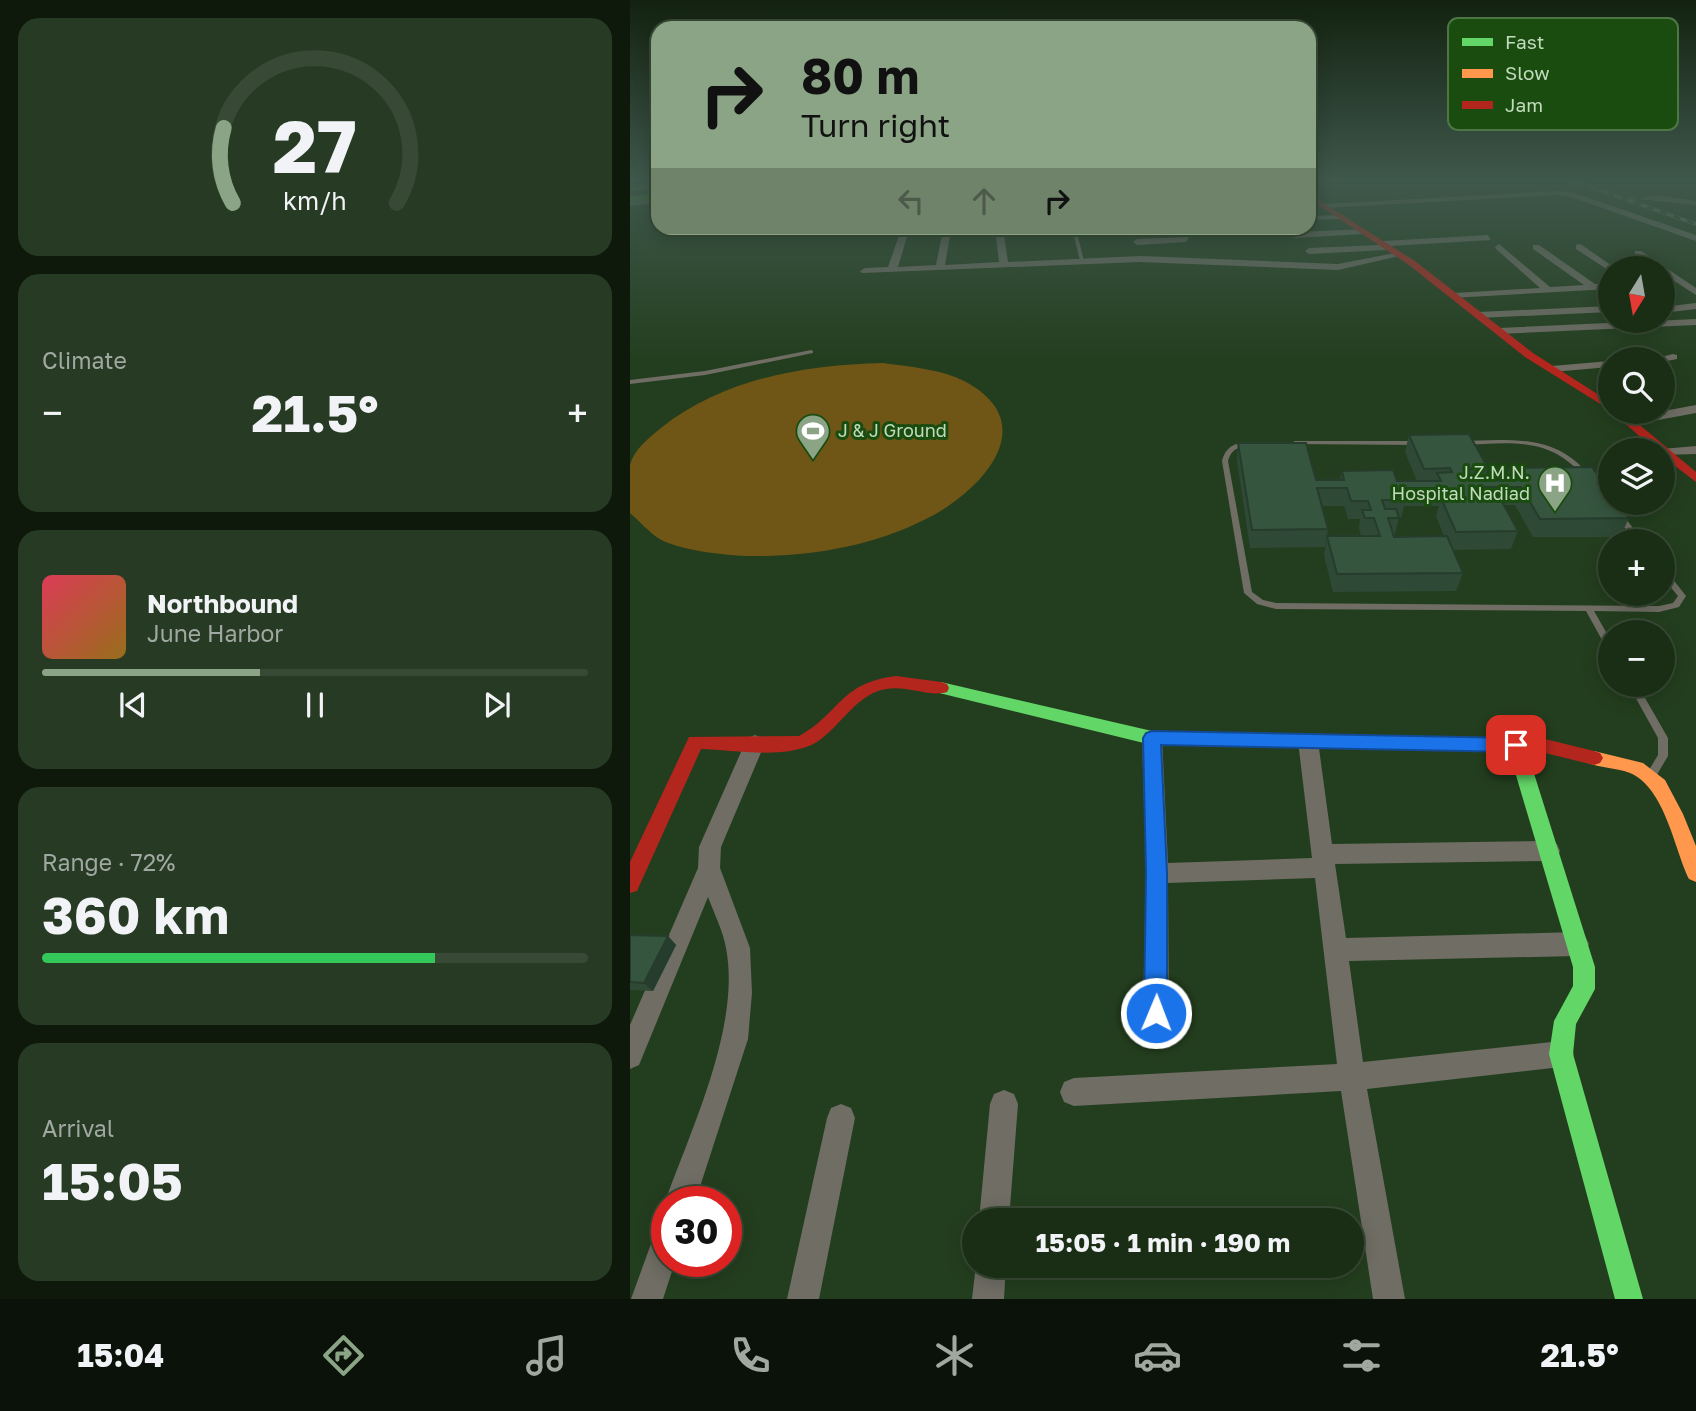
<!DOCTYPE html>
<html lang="en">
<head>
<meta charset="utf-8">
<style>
  body { margin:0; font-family:"Golos Text",sans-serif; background:#273a23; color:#f1f3f6; height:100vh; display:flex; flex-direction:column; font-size:26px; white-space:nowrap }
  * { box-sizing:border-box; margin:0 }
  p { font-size:23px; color:#9fa8a1 }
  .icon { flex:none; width:38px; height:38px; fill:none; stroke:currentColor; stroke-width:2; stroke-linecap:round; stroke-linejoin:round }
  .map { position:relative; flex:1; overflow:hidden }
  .details { display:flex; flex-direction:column; gap:18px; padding:18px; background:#0e190c; width:630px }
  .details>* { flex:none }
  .guide { position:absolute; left:21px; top:21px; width:665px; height:214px; border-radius:21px; box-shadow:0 4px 18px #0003,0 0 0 2px #384a35; background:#8aa485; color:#111; overflow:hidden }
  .needle { width:46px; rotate:191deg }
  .tools { position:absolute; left:968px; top:256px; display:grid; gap:14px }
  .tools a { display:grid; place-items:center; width:77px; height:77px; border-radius:50%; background:#1a2e16; box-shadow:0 4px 18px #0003,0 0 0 2px #384a35; font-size:35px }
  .speed { position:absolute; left:21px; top:1186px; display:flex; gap:14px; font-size:35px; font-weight:700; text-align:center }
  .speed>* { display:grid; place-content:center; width:91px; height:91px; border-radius:50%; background:#1a2e16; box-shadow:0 4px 18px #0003,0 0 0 2px #384a35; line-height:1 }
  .speed .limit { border:10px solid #d22; background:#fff; color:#111 }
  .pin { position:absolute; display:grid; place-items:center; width:60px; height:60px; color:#fff; margin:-30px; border-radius:14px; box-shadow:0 4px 10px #0006 }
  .me { position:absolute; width:77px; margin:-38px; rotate:1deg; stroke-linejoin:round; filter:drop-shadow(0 0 5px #0008) }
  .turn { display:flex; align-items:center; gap:24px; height:147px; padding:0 35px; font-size:32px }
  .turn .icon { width:91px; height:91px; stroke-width:2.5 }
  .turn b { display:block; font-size:49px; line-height:60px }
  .lanes { display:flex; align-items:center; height:66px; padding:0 35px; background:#0003; justify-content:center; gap:35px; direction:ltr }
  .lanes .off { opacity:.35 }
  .big { font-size:52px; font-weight:700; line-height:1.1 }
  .details .tile { flex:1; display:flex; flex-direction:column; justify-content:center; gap:10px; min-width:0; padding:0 24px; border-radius:21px; background:#273a23 }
  .details .dial { align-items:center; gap:0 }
  .dial svg { height:182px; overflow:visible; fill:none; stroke:#384a35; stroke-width:7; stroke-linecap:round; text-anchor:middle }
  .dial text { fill:#f1f3f6; stroke:none }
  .song { display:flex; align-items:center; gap:21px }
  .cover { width:84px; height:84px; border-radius:10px; background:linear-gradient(135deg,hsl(350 70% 55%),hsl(40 70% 35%)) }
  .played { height:7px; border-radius:4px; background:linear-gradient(90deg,#8aa485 40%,#384a35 40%) }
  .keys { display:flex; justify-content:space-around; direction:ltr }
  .heat { display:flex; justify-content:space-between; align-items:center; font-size:38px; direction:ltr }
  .charge { height:10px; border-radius:5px; background:linear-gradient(90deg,#34c759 72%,#384a35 0) }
  .trip { position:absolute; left:332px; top:1208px; width:402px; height:70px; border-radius:35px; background:#1a2e16; box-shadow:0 4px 18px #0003,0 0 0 2px #384a35; font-weight:700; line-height:70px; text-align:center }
  .tabs { display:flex; height:112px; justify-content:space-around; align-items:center; background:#0a1209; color:#9fa8a1 }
  .tabs .icon { width:49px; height:49px }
  .tabs .active { color:#8aa485 }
  .tabs b { font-size:32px; color:#f1f3f6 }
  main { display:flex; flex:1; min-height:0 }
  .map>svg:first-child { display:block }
  .green { fill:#6f5616 }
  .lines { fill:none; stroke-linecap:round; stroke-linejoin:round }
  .canal { fill:#419131; fill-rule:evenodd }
  .street-tunnel { stroke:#3b5636; stroke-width:8; stroke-dasharray:8 4.5; stroke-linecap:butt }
  .lane { fill:#6f6d64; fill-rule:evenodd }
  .street { fill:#6f6d64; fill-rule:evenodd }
  .fast { fill:#63d668; fill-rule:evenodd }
  .slow { fill:#ff974d; fill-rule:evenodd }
  .jam { fill:#b3261e; fill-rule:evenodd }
  .rail-casing { stroke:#6e7466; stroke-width:3.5 }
  .rail { stroke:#1a4c10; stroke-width:2.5; stroke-dasharray:7; stroke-linecap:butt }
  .wall { fill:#2e4936; fill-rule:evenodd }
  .shaded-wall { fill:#263c2c }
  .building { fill:#36553f; stroke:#263c2c; stroke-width:2 }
  .route { fill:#1a73e8; stroke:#114b97; stroke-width:2 }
  .labels { text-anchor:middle; stroke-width:6; stroke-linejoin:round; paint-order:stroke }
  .far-poi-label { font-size:18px; fill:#c1dbbc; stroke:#1a4c10; text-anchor:start }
  .key { fill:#1a4c10; stroke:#4c7744; stroke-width:2 }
  .key-label { font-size:19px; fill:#c1dbbc }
</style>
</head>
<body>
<main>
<section class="details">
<div class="tile dial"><svg viewBox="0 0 100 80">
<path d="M14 69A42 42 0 1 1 86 69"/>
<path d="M14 69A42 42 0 0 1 10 36" stroke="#8aa485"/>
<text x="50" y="56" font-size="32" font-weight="700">27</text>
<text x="50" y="72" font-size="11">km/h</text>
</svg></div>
<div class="tile"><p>Climate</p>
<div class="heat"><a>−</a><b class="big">21.5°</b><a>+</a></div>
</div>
<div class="tile">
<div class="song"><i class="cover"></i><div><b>Northbound</b><p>June Harbor</p></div></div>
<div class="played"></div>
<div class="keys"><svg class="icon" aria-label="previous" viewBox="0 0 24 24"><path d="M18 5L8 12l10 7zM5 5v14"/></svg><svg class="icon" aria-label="pause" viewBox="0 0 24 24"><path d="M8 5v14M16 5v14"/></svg><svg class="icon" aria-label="next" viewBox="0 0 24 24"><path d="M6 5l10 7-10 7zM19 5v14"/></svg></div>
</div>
<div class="tile"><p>Range · 72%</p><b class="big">360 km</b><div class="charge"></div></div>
<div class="tile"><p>Arrival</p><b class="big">15:05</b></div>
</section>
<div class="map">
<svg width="1066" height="1299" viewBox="0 0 1066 1299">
  <rect width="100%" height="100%" fill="#233e1e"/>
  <!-- green -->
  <path class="green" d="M253,363C281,367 311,369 336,382C415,425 349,493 296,519C241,547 177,557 116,556C93,555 47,550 28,538C18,531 9,521 0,513C0,499 0,478 0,465C4,449 19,438 31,428C94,378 175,365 253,363Z"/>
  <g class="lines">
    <!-- canal -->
    <path class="canal" d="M28,193V199L0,202V196Z"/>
    <!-- street-tunnel -->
    <path class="street-tunnel" d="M999,201L1012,199"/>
    <!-- lane -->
    <path class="lane" d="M444,228L446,229L454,261L450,260L442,229Z
      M181,350L183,351V353L75,375L0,384V380L75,371Z
      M868,440C908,440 934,445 960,476L959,477H955C947,469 940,462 930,456C902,438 864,444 833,445L830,443L833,441Z
      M665,441H787L790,443L787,445L663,444V442Z
      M619,442L622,444L621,445C609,447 602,448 598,461L622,592L633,600L646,603L1029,606L1043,603L1048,596L1032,577V569H1035L1056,596L1049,607L1029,612L964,611L980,639V650L977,649L956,611L646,609L627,604L614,593L592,461C596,446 605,443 619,442Z
      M987,515H993L1013,541H1005L986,517Z
      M998,684H1007L1038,738V756L1025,778L1021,779L1017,778L1016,775L1028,755V738Z"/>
    <!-- street -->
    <path class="street" d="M28,184V188L0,191V187Z
      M926,191L945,193L1066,235V241L941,197L926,195L694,208L690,206L694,204Z
      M1028,195L1066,201V205L1008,199Z
      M28,199V203L0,206V202Z
      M714,215L711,219L679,220V216Z
      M275,228L279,230L268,267L306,265L313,230L317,228L321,230L315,265L369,262L365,228H373L378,262L510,256L708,264L770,252L774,255L708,270L510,262L232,273L230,271L235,268L258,267L271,230Z
      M736,229L733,234L665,238L661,235L665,232Z
      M858,235L861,240L760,246L756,250L679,254L675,251L679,248L749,245L753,241Z
      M559,237L556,242L507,245L503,242L507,239Z
      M869,244L920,287L954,285L903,249V245H909L965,284L980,283V289L821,298V294L824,293L910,288L866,249L865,247Z
      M949,244L952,245L985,268L978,270L946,249V245Z
      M1005,251H1011L1066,288V295L1032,273V268H1025L1005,255Z
      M1066,303V309L1032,313V307Z
      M980,306V312L848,318L843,315L848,312Z
      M1066,319V325L869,334L864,331L869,328Z
      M1043,354L1047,355V359L1032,362V359H1023Z
      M980,361V367L922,372L916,369L922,366Z
      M1066,405V413L1001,425L995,421L1001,417Z
      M1066,446V454L1032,455V449Z
      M522,730L529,733L532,738L538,863L682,858L668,741L671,736L678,733L685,736L688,741L702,844L919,841L927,844L930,851L927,858L919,861L705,864L716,938L947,932L955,936L959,944L955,952L947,956L719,961L733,1062L931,1041L940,1045L944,1054L940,1063L931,1067L737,1089L775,1299H743L711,1091L444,1106L434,1102L430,1092L434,1082L444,1078L707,1064L685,878L538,883L539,1013L535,1022L526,1026L517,1022L513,1013L516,873L512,738L515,733Z
      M125,735L132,738L135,743L91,847L90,868L120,948L122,993L118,1039L65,1202H37V1206L35,1202C61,1129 111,1026 96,948C93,931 84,913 78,897L9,1065L0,1069V1025L68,868L69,847L115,743L118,738Z
      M374,1090L384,1094L388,1104L379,1220H349L360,1104L364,1094Z
      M211,1104L221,1108L225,1118L189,1299H157L197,1118L201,1108Z
      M37,1226V1262H45L33,1299H1L26,1230Z
      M346,1265H376L374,1299H342Z"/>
    <!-- fast -->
    <path class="fast" d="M311,682L522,731L694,734L700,736L703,741L700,746L694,748L522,745L305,692L303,688L305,684Z
      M886,738L892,740L895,745L965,967V989L946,1024L943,1054L1013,1299H985L919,1054L924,1021L943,986V967L877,745L880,740Z"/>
    <!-- slow -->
    <path class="slow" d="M964,751L1013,763L1035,780L1053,814L1066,846V882L1059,879C1044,848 1035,788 1000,773C987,768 971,768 958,763L955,758L958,753Z"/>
    <!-- jam -->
    <path class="jam" d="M679,194L785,261L903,353L980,402V410L895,357L779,265L679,199Z
      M981,411H993L1066,472V482L1032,456V450H1025Z
      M266,676L311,682L317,684L319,688L317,692C298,698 272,682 248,691C224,700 211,724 191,739C164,761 104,750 71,749L7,891L0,893V862L59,737L169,736C210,714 209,683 266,676Z
      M694,734L915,739L964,751L970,753L973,758L970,763L964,765L915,753L694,748L688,746L685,741L688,736Z"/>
    <!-- rail casing -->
    <g class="rail-casing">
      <path id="rail" d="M938,179L1066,224"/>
    </g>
    <!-- rail -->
    <use href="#rail" class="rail"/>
  </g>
  <!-- wall -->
  <path class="wall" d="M779,435L858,468L854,481L875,480L879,468L999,518L990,537H903L885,505H874L888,531L881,549L823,550L833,573L826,591L703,592L694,555L697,536H731L729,528L730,519H718L714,506H692L698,529L695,547L620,548L607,461L608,443L686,480H710L712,471L767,481H787L775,452ZM774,506H809L806,516L814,536L764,537L769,518H771Z
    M0,935L38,936L46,945L23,991L0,990Z"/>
  <!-- shaded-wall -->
  <path class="shaded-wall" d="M38,936L46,945L23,991L14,983Z"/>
  <!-- building -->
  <path class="building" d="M839,434L858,468L833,469L839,481L887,480L879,468L962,467L980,492V502H988L999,518L910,519L891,487H841L846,498H870L888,531L826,532L811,498H819L814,488H771L775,500H752L755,509H766L769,518H758L764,537L817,536L833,573L707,574L697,536H750L744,518H735L732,510H741L738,501H721L717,488H687L698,529L622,530L608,443H676L686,480H714L712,471L763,470L767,481H811L807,473L822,472L820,468L794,469L779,435Z
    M0,935L38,936L14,983L0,982Z"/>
  <!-- sky -->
  <linearGradient id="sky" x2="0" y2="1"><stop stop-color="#132210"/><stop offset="0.5" stop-color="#3f584c"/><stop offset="1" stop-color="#3f584c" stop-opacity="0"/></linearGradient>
  <rect width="1066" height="361" fill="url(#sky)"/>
  <!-- route -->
  <path class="route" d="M522,731L886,738L893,740L895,745L893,750L886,752L531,745L537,873V1013L534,1021L526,1024L517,1021L514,1013L516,873L513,738L516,733Z"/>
  <!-- icons -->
  <defs>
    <g id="stadium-pin" transform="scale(1.75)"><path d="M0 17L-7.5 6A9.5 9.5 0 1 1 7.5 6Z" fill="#8aa485" stroke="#1a4c10"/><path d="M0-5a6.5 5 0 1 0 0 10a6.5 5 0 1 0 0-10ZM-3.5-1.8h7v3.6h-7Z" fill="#fff"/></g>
    <g id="hospital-pin" transform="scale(1.75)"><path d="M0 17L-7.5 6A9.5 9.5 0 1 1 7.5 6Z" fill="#8aa485" stroke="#1a4c10"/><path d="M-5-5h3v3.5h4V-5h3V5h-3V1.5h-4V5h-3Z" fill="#fff"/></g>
  </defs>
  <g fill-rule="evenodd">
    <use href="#stadium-pin" x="183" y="431"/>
    <use href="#hospital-pin" x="925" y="483"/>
  </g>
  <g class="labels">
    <!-- far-poi labels -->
    <g class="far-poi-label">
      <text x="208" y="437">J &amp; J Ground</text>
      <text x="900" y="479" text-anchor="end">J.Z.M.N.<tspan x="900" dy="21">Hospital Nadiad</tspan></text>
    </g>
  </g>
  <!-- legend -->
  <rect x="818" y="18" width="230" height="112" rx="10" class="key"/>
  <rect x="832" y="38" width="31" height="8" fill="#63d668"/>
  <rect x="832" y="69" width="31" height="9" fill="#ff974d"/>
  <rect x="832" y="101" width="31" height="8" fill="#b3261e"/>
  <g class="key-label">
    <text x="875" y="49">Fast</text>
    <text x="875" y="80">Slow</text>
    <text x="875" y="112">Jam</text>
  </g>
</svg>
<div class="tools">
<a><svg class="needle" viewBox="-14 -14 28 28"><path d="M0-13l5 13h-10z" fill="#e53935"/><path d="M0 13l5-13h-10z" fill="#9fa8a1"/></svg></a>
<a><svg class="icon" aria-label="search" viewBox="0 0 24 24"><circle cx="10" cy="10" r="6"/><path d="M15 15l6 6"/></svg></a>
<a><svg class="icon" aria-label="layers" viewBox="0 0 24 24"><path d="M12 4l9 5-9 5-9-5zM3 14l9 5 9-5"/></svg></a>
<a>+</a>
<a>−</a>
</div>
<div class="speed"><div class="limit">30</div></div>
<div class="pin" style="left:886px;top:745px;background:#d93025"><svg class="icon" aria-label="arrive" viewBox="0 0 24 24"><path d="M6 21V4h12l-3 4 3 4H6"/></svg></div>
<svg class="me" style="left:526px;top:1013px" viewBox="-20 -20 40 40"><circle r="17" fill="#1a73e8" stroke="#fff" stroke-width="3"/><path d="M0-11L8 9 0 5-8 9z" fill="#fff"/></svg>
<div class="trip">15:05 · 1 min · 190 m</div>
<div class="guide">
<div class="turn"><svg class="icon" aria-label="right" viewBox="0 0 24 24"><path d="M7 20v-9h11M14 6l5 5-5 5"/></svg><div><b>80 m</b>Turn right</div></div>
<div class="lanes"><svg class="icon off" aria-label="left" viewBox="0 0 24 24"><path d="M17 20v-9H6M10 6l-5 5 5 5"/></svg><svg class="icon off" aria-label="ahead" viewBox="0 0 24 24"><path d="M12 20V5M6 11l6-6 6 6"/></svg><svg class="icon" aria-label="right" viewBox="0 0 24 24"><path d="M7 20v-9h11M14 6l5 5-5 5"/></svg></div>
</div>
</div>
</main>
<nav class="tabs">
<b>15:04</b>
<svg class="icon active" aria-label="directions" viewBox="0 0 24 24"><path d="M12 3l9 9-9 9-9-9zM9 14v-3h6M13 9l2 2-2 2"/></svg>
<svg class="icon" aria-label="music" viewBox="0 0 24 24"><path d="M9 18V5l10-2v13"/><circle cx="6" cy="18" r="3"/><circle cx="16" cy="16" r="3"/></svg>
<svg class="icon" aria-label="phone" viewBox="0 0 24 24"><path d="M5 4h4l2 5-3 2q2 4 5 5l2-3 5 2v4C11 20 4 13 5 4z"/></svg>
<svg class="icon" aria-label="climate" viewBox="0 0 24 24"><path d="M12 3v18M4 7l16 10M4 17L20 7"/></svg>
<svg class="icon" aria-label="car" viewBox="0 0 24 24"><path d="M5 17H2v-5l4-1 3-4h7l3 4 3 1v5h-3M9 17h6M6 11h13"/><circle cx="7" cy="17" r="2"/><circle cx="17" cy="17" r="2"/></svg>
<svg class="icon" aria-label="filters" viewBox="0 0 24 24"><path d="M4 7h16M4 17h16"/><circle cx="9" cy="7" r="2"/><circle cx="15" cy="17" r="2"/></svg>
<b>21.5°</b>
</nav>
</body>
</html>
